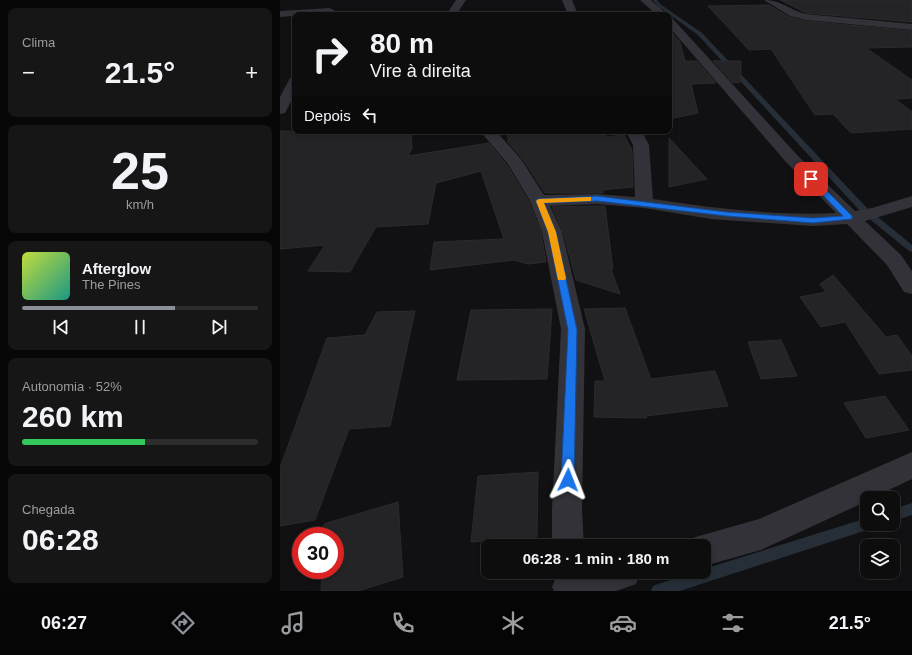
<!DOCTYPE html>
<html lang="pt">
<head>
<meta charset="utf-8">
<style>
  body { margin:0; font-family:Helvetica,sans-serif; background:#161617; color:#f1f3f6; height:100vh; display:flex; flex-direction:column; font-size:15px; white-space:nowrap }
  * { box-sizing:border-box; margin:0 }
  p { font-size:13px; color:#9a9c9e }
  .icon { flex:none; width:22px; height:22px; fill:none; stroke:currentColor; stroke-width:2; stroke-linecap:round; stroke-linejoin:round }
  .map { position:relative; flex:1; overflow:hidden }
  .panel { display:flex; flex-direction:column; gap:8px; padding:8px; background:#070708; width:280px }
  .panel>* { flex:none }
  .top-card { position:absolute; left:12px; top:12px; width:380px; height:122px; border-radius:8px; box-shadow:0 2px 6px #0003,0 0 0 1px #2d2d2e; background:#0d0d0e; color:#f1f3f6; overflow:hidden }
  .fabs { position:absolute; left:580px; top:491px; display:grid; gap:8px }
  .fabs a { display:grid; place-items:center; width:40px; height:40px; border-radius:8px; background:#0d0d0e; box-shadow:0 2px 6px #0003,0 0 0 1px #2d2d2e; font-size:20px }
  .speed { position:absolute; left:12px; top:527px; display:flex; gap:8px; font-size:20px; font-weight:700; text-align:center }
  .speed>* { display:grid; place-content:center; width:52px; height:52px; border-radius:50%; background:#0d0d0e; box-shadow:0 2px 6px #0003,0 0 0 1px #2d2d2e; line-height:1 }
  .speed .limit { border:6px solid #d22; background:#fff; color:#111 }
  .pin { position:absolute; display:grid; place-items:center; width:34px; height:34px; color:#fff; margin:-17px; border-radius:8px; box-shadow:0 2px 6px #0006 }
  .me { position:absolute; width:44px; margin:-22px; rotate:2deg; stroke-linejoin:round; filter:drop-shadow(0 0 3px #0008) }
  .turn { display:flex; align-items:center; gap:14px; height:84px; padding:0 12px; font-size:18px }
  .turn .icon { width:52px; height:52px; stroke-width:2.5 }
  .turn b { display:block; font-size:28px; line-height:34px }
  .then { display:flex; align-items:center; height:38px; padding:0 12px; background:#0003; gap:8px; font-size:15px }
  .big { font-size:30px; font-weight:800; line-height:1.1 }
  .panel .card { flex:1; display:flex; flex-direction:column; justify-content:center; gap:6px; min-width:0; padding:0 14px; border-radius:8px; background:#161617 }
  .panel .dial { align-items:center; gap:0 }
  .dial b { font-size:52px; line-height:1 }
  .song { display:flex; align-items:center; gap:12px }
  .cover { width:48px; height:48px; border-radius:6px; background:linear-gradient(135deg,hsl(70 70% 55%),hsl(170 70% 35%)) }
  .played { height:4px; border-radius:2px; background:linear-gradient(90deg,#8c9099 65%,#2d2d2e 65%) }
  .keys { display:flex; justify-content:space-around; direction:ltr }
  .heat { display:flex; justify-content:space-between; align-items:center; font-size:22px; direction:ltr }
  .charge { height:6px; border-radius:3px; background:linear-gradient(90deg,#34c759 52%,#2d2d2e 0) }
  .trip { position:absolute; left:201px; top:539px; width:230px; height:40px; border-radius:8px; background:#0d0d0e; box-shadow:0 2px 6px #0003,0 0 0 1px #2d2d2e; font-weight:800; line-height:40px; text-align:center }
  .menu { display:flex; height:64px; justify-content:space-around; align-items:center; background:#050506; color:#9a9c9e }
  .menu .icon { width:28px; height:28px }
  .menu .current { color:#8c9099 }
  .menu b { font-size:18px; color:#f1f3f6 }
  main { display:flex; flex:1; min-height:0 }
  .map>svg:first-child { display:block }
  .lines { fill:none; stroke-linecap:round; stroke-linejoin:round }
  .stream { fill:#262e37; fill-rule:evenodd }
  .building { fill:#242427; stroke:#2b2b2f }
  .minor { fill:#323238; fill-rule:evenodd }
  .route { fill:#1a73e8; stroke:#114b97 }
  .slow { fill:#f59e0b }
</style>
</head>
<body>
<main>
<section class="panel">
<div class="card"><p>Clima</p>
<div class="heat"><a>−</a><b class="big">21.5°</b><a>+</a></div>
</div>
<div class="card dial"><b>25</b><p>km/h</p></div>
<div class="card">
<div class="song"><i class="cover"></i><div><b>Afterglow</b><p>The Pines</p></div></div>
<div class="played"></div>
<div class="keys"><svg class="icon" aria-label="previous" viewBox="0 0 24 24"><path d="M18 5L8 12l10 7zM5 5v14"/></svg><svg class="icon" aria-label="pause" viewBox="0 0 24 24"><path d="M8 5v14M16 5v14"/></svg><svg class="icon" aria-label="next" viewBox="0 0 24 24"><path d="M6 5l10 7-10 7zM19 5v14"/></svg></div>
</div>
<div class="card"><p>Autonomia · 52%</p><b class="big">260 km</b><div class="charge"></div></div>
<div class="card"><p>Chegada</p><b class="big">06:28</b></div>
</section>
<div class="map">
<svg width="632" height="591" viewBox="0 0 632 591">
  <rect width="100%" height="100%" fill="#111113"/>
  <g class="lines">
    <!-- stream -->
    <path class="stream" d="M373,0H377L380,4L422,33L587,208L632,245V252L629,251L581,212L418,35L378,6Z
      M632,503V515L613,521V509Z
      M587,518V524H593L592,529L587,530L400,591H371L373,586L378,584L416,572H424V569Z"/>
  </g>
  <!-- building -->
  <path class="building" d="M500,0H632V22L526,13Z
    M489,5L509,17L526,21L632,31V47L586,48L632,80V98L615,99L632,112V129L571,133L553,114L535,115L491,49L469,50L428,6Z
    M389,33H392L400,42L405,61H417L436,83L411,84L418,113L389,119Z
    M433,61H461V82L453,83Z
    M0,131H131L132,148L128,156L209,143L227,165L249,202L261,232L266,262L248,264L234,260L150,270L154,242L224,239L201,171L156,183L148,224L96,227L70,272L28,271L45,245L0,249Z
    M225,131H325L326,137L344,135L352,150L353,187L322,190L323,193H265L242,158L227,141L229,140Z
    M389,138L427,179L389,187Z
    M317,206H325L333,269H331L340,294L296,280L283,232L272,207Z
    M553,275L606,337L617,335L632,356V370L599,374L565,322L541,327L520,297L546,292L540,284Z
    M345,308L371,379L435,371L448,406L366,416V418L314,417L315,381H325L304,309Z
    M272,309L267,379L177,380L191,310Z
    M135,311L110,426L69,429L35,520L0,526V468L47,338L85,335L97,312Z
    M501,340L517,376L481,379L468,342Z
    M605,396L629,430L586,438L564,403Z
    M258,472L257,537L191,542L198,476Z
    M118,502L123,577L78,591H41L42,570H55V536H43L44,524Z"/>
  <g class="lines">
    <!-- minor -->
    <path class="minor" d="M176,0H186L176,15H166Z
      M282,0H292L298,15H288Z
      M360,0H371L388,15H377Z
      M484,0C502,0 509,10 526,14L632,24V30L526,20L510,16Z
      M50,8L55,11L54,13L0,17V11Z
      M389,18L393,19L518,156L575,211L592,208L632,196V207L585,221L621,255L632,271V294L624,292L607,265L567,224L533,226L431,219L364,208L317,204L270,206L282,232L305,329L302,510L304,546H272V510L281,329L262,232L250,201L228,164L200,131H216L241,159L264,195L317,194L355,197L353,145L346,131H362L369,145L373,199C433,208 495,216 556,213L506,162L389,27Z
      M15,77V94L5,113L0,114V97L10,78Z
      M632,452V479L592,498H587V501L481,550L424,566V546H409L412,538L479,519Z
      M284,572H361L356,584L336,591H274L272,587L277,575Z"/>
  </g>
  <!-- route -->
  <path class="route" d="M528,177H533L572,216V219L533,223L446,216L317,201L264,203L276,232L297,330L294,480L292,484L288,486L283,484L281,480L288,330L268,232L256,201L257,199L317,196L446,212L533,218L563,216L528,180Z"/>
  <!-- slow -->
  <path class="slow" d="M309,197H311V201L264,203L276,232L286,278L285,280H278L268,232L256,201L259,199Z"/>
</svg>
<div class="fabs">
<a><svg class="icon" aria-label="search" viewBox="0 0 24 24"><circle cx="10" cy="10" r="6"/><path d="M15 15l6 6"/></svg></a>
<a><svg class="icon" aria-label="layers" viewBox="0 0 24 24"><path d="M12 4l9 5-9 5-9-5zM3 14l9 5 9-5"/></svg></a>
</div>
<div class="speed"><div class="limit">30</div></div>
<div class="pin" style="left:531px;top:179px;background:#d93025"><svg class="icon" aria-label="arrive" viewBox="0 0 24 24"><path d="M6 21V4h12l-3 4 3 4H6"/></svg></div>
<svg class="me" style="left:288px;top:480px" viewBox="-20 -20 40 40"><path d="M0-17L14 15 0 8-14 15z" fill="#1a73e8" stroke="#fff" stroke-width="4"/></svg>
<div class="trip">06:28 · 1 min · 180 m</div>
<div class="top-card">
<div class="turn"><svg class="icon" aria-label="right" viewBox="0 0 24 24"><path d="M7 20v-9h11M14 6l5 5-5 5"/></svg><div><b>80 m</b>Vire à direita</div></div>
<div class="then">Depois<svg class="icon" aria-label="left" viewBox="0 0 24 24"><path d="M17 20v-9H6M10 6l-5 5 5 5"/></svg></div>
</div>
</div>
</main>
<nav class="menu">
<b>06:27</b>
<svg class="icon current" aria-label="directions" viewBox="0 0 24 24"><path d="M12 3l9 9-9 9-9-9zM9 14v-3h6M13 9l2 2-2 2"/></svg>
<svg class="icon" aria-label="music" viewBox="0 0 24 24"><path d="M9 18V5l10-2v13"/><circle cx="6" cy="18" r="3"/><circle cx="16" cy="16" r="3"/></svg>
<svg class="icon" aria-label="phone" viewBox="0 0 24 24"><path d="M5 4h4l2 5-3 2q2 4 5 5l2-3 5 2v4C11 20 4 13 5 4z"/></svg>
<svg class="icon" aria-label="climate" viewBox="0 0 24 24"><path d="M12 3v18M4 7l16 10M4 17L20 7"/></svg>
<svg class="icon" aria-label="car" viewBox="0 0 24 24"><path d="M5 17H2v-5l4-1 3-4h7l3 4 3 1v5h-3M9 17h6M6 11h13"/><circle cx="7" cy="17" r="2"/><circle cx="17" cy="17" r="2"/></svg>
<svg class="icon" aria-label="filters" viewBox="0 0 24 24"><path d="M4 7h16M4 17h16"/><circle cx="9" cy="7" r="2"/><circle cx="15" cy="17" r="2"/></svg>
<b>21.5°</b>
</nav>
</body>
</html>
